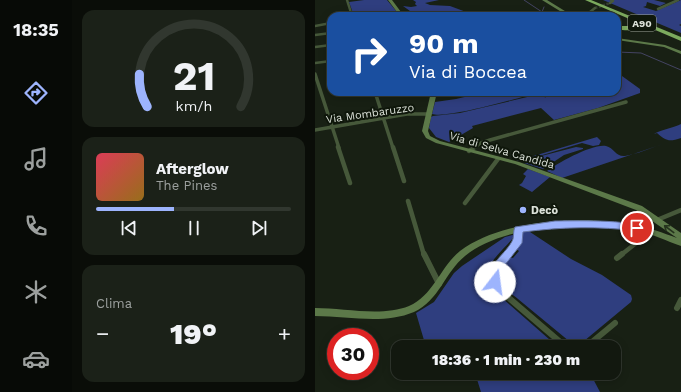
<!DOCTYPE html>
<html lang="it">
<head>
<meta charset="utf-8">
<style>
  body { margin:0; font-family:"Work Sans",sans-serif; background:#1b2118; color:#f1f3f6; height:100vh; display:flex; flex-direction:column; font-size:15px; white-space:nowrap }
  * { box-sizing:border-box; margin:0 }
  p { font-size:13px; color:#9ca09e }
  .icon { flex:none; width:22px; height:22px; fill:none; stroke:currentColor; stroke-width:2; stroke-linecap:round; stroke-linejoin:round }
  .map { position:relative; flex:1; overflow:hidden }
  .panel { display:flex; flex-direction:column; gap:10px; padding:10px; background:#0a0d08; width:243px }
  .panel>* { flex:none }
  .banner { position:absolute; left:12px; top:12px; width:294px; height:84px; border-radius:12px; box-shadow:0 2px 10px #0003,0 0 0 1px #31372f; background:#1a4fa0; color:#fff; overflow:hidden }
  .speed { position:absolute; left:12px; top:328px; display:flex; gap:8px; font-size:20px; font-weight:700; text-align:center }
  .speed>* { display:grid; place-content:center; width:52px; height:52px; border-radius:50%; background:#12180f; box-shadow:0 2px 10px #0003,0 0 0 1px #31372f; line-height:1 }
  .speed .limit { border:6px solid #d22; background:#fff; color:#111 }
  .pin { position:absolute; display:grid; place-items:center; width:34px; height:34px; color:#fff; margin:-17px; border:2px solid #fff; border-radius:50%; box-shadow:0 1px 4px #0007 }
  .me { position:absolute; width:44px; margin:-22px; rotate:15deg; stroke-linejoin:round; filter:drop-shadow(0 0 3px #0008) }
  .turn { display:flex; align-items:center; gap:14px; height:84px; padding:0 16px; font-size:18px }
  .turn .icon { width:52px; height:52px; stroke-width:2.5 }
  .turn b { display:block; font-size:28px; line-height:34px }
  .big { font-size:30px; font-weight:800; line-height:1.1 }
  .panel .card { flex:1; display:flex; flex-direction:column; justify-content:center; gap:6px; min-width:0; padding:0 14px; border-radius:12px; background:#1b2118 }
  .panel .dial { align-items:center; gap:0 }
  .dial svg { height:104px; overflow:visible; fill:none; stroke:#31372f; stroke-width:7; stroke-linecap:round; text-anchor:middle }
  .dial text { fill:#f1f3f6; stroke:none }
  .song { display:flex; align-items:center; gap:12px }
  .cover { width:48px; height:48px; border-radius:6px; background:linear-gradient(135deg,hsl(350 70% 55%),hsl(40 70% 35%)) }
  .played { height:4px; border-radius:2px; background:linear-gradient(90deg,#9db4fd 40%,#31372f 40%) }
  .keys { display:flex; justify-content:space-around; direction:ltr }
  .heat { display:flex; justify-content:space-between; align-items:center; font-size:22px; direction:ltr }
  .trip { position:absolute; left:76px; top:340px; width:230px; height:40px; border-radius:12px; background:#12180f; box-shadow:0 2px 10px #0003,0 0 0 1px #31372f; font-weight:800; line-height:40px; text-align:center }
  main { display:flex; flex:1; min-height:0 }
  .menu { display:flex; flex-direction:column; width:72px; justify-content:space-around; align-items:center; background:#070a06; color:#9ca09e }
  .menu .icon { width:28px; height:28px }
  .menu .active { color:#9db4fd }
  .menu b { font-size:18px; color:#f1f3f6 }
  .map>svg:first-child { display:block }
  .green { fill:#2f3e7f }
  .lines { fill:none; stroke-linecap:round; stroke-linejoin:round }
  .stream { stroke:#444463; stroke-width:1 }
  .street-tunnel { stroke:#353d31; stroke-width:2.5; stroke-dasharray:2.5 1.5; stroke-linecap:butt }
  .street-far3 { stroke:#46583a; stroke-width:2.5 }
  .street-far2 { stroke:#46583a; stroke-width:3.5 }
  .street-far1 { stroke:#46583a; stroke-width:4.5 }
  .street { stroke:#46583a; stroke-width:6 }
  .secondary { fill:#5c7949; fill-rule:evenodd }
  .highway { fill:#7caa5e; fill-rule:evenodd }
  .oneway { stroke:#26341e }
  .route { fill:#9db4fd; stroke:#6675a4 }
  .poi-dot { fill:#9db4fd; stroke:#0f170b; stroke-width:1.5 }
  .labels { text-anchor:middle; stroke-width:4; stroke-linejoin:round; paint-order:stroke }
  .shield { fill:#0f170b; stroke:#9ea49a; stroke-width:1 }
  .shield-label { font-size:10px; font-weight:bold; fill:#dbe1d8 }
  .street-label { font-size:11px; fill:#dbe1d8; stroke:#0f170b }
  .poi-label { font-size:11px; font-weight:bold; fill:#dbe1d8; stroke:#0f170b; text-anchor:start }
</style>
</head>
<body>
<main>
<nav class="menu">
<b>18:35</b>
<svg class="icon active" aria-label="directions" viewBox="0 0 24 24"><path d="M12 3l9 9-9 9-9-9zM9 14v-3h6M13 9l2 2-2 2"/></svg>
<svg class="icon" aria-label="music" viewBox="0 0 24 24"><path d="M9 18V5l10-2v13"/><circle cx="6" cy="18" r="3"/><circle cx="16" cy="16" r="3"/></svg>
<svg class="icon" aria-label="phone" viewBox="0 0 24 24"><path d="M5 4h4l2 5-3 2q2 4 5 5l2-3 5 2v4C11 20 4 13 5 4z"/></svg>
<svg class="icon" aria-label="climate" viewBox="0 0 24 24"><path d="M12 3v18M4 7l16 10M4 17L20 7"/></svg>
<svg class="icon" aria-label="car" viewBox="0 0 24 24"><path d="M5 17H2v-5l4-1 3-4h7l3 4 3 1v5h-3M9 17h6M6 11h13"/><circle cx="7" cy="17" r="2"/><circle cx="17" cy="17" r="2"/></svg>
</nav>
<section class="panel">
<div class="card dial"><svg viewBox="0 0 100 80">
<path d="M14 69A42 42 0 1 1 86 69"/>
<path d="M14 69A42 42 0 0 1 8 44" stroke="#9db4fd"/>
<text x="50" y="56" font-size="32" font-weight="700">21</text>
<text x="50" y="72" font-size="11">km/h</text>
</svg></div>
<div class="card">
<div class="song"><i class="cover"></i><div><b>Afterglow</b><p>The Pines</p></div></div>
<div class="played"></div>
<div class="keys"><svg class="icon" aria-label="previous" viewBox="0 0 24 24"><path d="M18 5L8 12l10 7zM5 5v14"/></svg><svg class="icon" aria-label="pause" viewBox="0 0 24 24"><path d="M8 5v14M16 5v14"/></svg><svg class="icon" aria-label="next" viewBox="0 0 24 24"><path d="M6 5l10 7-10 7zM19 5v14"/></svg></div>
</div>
<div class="card"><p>Clima</p>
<div class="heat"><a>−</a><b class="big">19°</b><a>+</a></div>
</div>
</section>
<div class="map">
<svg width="366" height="392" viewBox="0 0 366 392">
  <rect width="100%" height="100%" fill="#182014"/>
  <!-- green -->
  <path class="green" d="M49,0H72L82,12L60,16H39L34,2Z
    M98,0H124L110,3L115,5L135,6L162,16H132L114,11H95L88,6L96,7L102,6L100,4L101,2Z
    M288,0H339L351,3L345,6L332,2L331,6L328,7L341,11L366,0V24L364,25L366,26V33Z
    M307,76L325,89V93L283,108L239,120L226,108L157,126L158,128L134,142L121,137L114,128L116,117L118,116L145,113L225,94L231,98L227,93L233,92H302V77Z
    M171,92H227C205,97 134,119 117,114L120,102L141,99Z
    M366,124V138C354,142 351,141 342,133L339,134C343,131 360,127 366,124Z
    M282,137L286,141L284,145L278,146L267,143L211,160L261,147L268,148V149L249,155L228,169L209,163L212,161H202Z
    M348,144L247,178L232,171C242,163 279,143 291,146C299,148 301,157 310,156C322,154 336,148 348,144Z
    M213,169L235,177L217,192L204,185L207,183L211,176L208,174Z
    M212,230L256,259L287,275L316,295L317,299L316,302L263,346H260C241,330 222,315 203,299C197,294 188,289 185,282C181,272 188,265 193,257L198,258L204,251L201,249C206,243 209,240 205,233Z
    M201,234C188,253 163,264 178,290L243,347H152L150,341L133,347H111L101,313L119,302L139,273L147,266L190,237Z
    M160,373H275L285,392H166Z"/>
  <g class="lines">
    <!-- stream -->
    <path class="stream" d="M209,0L233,16
      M227,12L229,7
      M302,52L326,53L366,70"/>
    <!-- street-tunnel -->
    <path class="street-tunnel" d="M280,8L295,3"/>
    <!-- street-far3 -->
    <path class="street-far3" d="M32,0L37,16
      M295,3L298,1L296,0
      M343,9L363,0
      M65,16L85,13
      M262,16L275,12L280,8
      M0,26L16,23
      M0,35L16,33
      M0,47L16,45
      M0,63L16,61"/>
    <!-- street-far2 -->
    <path class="street-far2" d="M0,74L24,148
      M60,92L78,148
      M0,130L92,114H113
      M158,148L166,143L175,140L311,102"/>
    <!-- street-far1 -->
    <path class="street-far1" d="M23,147L35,183
      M78,147L89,181
      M154,151L160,147
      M93,201L109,255
      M150,203L183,159
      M342,220L366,210
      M192,255L203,238L204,229
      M306,255L335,232"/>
    <!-- street -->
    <path class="street" d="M109,254L124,284
      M193,254C180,269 176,276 188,293L251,347
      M302,258L307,254
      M362,308L366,300
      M271,347L300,323"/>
    <!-- secondary -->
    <path class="secondary" d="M73,0H77L89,16H85Z
      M227,0H232L258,16H253Z
      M302,38L350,45L366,51V54L349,47L302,40Z
      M116,92H122L113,131L115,136L125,141L204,162L327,206L366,233V246C351,241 338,234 323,231C275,220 189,224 150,256C130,272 124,301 99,312C68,325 33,316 0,316V308C29,308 67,317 94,306C119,295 125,267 145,251C188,219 268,215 319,225C334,227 348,233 362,238L321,210L200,164L121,143L111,138L107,131Z"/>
    <!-- highway -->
    <path class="highway" d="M270,0H276L366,37V41Z
      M302,26H320L337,30C333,32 309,30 302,30Z"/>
  </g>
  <!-- one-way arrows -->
  <defs><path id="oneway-shaft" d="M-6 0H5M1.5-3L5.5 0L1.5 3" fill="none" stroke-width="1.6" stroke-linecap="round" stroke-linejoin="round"/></defs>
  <use class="oneway" href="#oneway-shaft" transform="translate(354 229) rotate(-143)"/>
  <!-- route -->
  <path class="route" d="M240,221C253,221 320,219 326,228L322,231C284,226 246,227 208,232L207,243L186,270L184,285L180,286L176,285C167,267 193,253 198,239C199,235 198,231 200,227Z"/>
  <!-- markers -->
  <circle class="poi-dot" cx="208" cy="210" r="4"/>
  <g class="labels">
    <!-- shield labels -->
    <rect class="shield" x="313" y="15" width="28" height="16" rx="3"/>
    <g class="shield-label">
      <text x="327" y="27">A90</text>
    </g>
    <!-- street labels -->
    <g class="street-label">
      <text transform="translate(55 113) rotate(-8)" y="4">Via Mombaruzzo</text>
      <text transform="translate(187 150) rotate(16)" y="4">Via di Selva Candida</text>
    </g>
    <!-- poi labels -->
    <g class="poi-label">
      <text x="216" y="214">Decò</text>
    </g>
  </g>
</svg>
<div class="speed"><div class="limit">30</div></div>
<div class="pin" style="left:322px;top:228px;background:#d93025"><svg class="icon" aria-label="arrive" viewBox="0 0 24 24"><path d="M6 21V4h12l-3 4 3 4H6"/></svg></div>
<svg class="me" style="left:180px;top:282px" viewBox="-20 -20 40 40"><circle r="19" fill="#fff"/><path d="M0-13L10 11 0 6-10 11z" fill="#9db4fd"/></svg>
<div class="trip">18:36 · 1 min · 230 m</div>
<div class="banner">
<div class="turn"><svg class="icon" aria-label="right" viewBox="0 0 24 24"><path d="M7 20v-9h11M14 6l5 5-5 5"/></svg><div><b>90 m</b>Via di Boccea</div></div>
</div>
</div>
</main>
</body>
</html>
